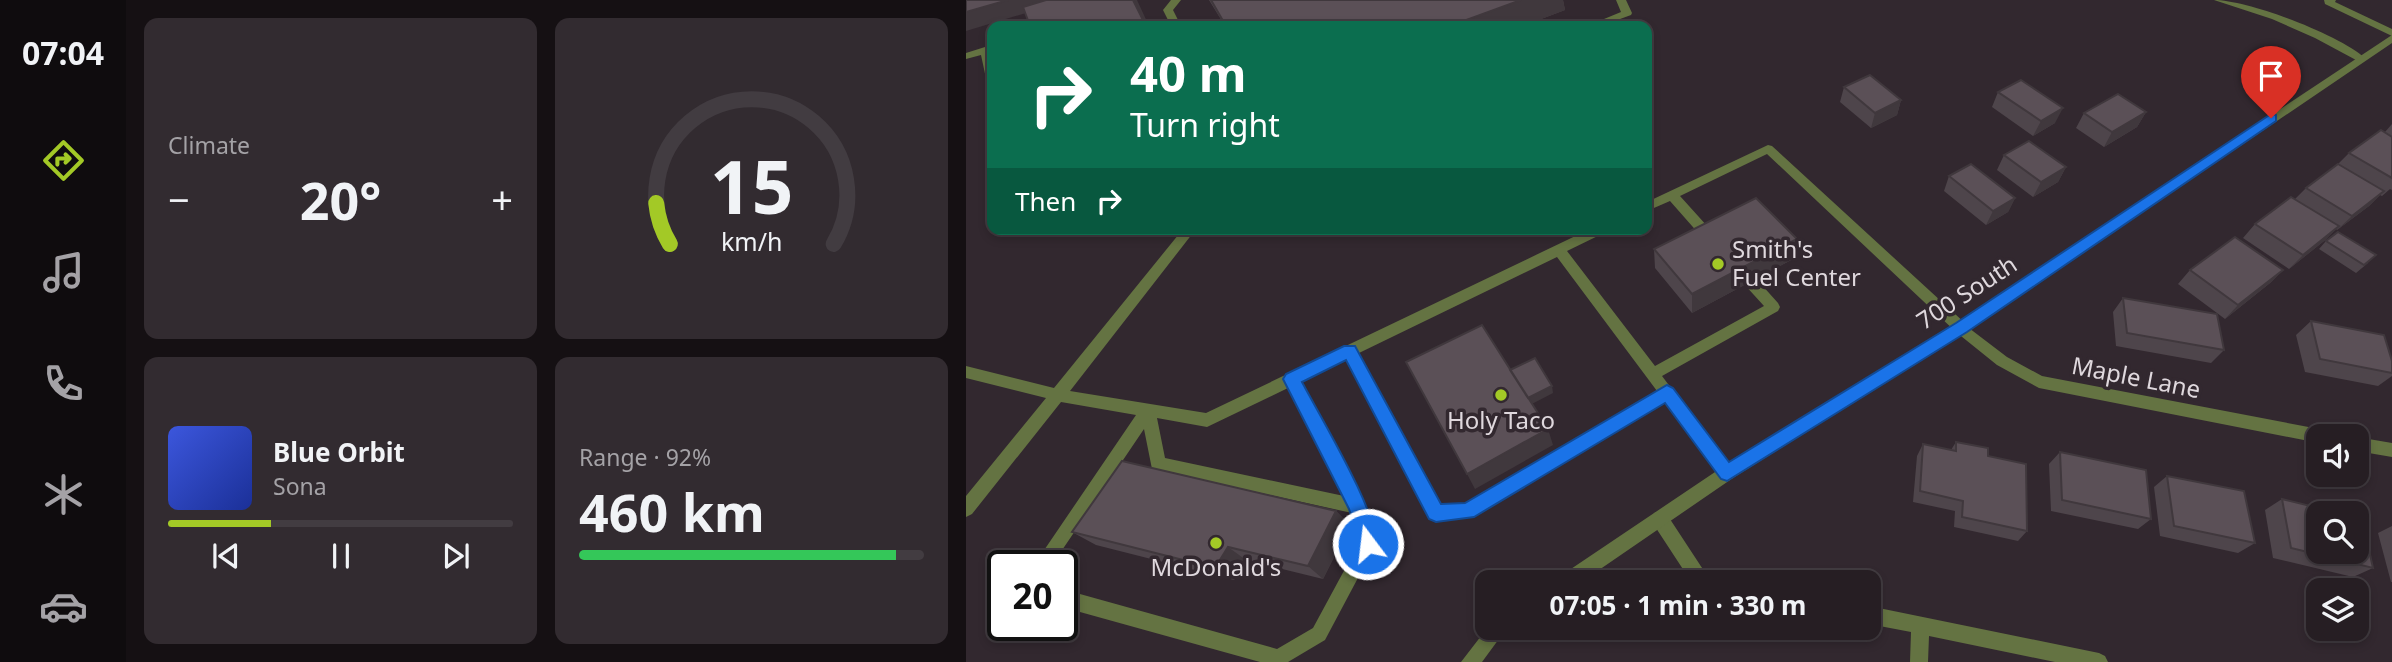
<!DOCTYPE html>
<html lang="en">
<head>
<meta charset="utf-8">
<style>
  body { margin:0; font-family:"Noto Sans",sans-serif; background:#322b30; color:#f1f3f6; height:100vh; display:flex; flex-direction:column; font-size:26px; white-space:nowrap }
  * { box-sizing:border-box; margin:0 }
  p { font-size:23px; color:#a4a2a6 }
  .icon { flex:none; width:38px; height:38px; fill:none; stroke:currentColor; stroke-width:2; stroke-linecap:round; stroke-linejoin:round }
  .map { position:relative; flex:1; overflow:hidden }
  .side { display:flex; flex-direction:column; gap:18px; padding:18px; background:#151013; width:840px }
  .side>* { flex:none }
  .banner { position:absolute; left:21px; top:21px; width:665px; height:214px; border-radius:14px; box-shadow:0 4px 10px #0003,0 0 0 2px #423c41; background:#0b6e4f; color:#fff; overflow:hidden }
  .controls { position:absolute; left:1340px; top:424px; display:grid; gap:14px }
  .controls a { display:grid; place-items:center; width:63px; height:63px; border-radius:14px; background:#261e23; box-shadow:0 4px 10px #0003,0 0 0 2px #423c41; font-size:35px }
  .speed { position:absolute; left:21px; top:550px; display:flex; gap:14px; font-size:35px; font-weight:700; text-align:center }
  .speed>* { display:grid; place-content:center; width:91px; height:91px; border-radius:50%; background:#261e23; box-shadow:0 4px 10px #0003,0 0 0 2px #423c41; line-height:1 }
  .speed .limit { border:4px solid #111; border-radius:10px; background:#fff; color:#111 }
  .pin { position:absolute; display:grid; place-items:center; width:60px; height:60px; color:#fff; margin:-72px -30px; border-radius:50% 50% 50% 0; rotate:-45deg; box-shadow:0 0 7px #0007 }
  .pin .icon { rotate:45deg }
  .me { position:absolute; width:77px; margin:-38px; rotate:345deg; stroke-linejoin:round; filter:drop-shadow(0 0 5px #0008) }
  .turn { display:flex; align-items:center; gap:24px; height:147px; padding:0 28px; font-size:32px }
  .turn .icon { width:91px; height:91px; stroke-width:2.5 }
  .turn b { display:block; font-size:49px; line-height:60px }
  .then { display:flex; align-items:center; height:66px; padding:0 28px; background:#0003; gap:14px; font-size:26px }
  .big { font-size:52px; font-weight:700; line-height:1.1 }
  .side .card { flex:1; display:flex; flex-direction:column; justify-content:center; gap:10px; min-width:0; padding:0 24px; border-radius:14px; background:#322b30 }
  .side .dial { align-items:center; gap:0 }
  .dial svg { height:182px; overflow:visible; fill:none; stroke:#423c41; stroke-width:7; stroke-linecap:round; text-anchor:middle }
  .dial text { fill:#f1f3f6; stroke:none }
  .song { display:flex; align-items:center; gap:21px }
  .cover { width:84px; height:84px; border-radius:10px; background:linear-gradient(135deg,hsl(230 70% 55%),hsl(230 70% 35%)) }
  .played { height:7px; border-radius:4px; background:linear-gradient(90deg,#a3c926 30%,#423c41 30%) }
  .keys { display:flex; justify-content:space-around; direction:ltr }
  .heat { display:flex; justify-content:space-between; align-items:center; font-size:38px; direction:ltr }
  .charge { height:10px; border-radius:5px; background:linear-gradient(90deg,#34c759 92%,#423c41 0) }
  .side .tiles { flex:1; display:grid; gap:18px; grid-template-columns:repeat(2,1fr) }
  .trip { position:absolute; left:509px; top:570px; width:406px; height:70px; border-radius:14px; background:#261e23; box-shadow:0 4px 10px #0003,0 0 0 2px #423c41; font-weight:700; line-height:70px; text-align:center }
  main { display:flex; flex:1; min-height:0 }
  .tab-bar { display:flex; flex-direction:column; width:126px; justify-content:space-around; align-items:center; background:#0f0c0e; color:#a4a2a6 }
  .tab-bar .icon { width:49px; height:49px }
  .tab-bar .active { color:#a3c926 }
  .tab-bar b { font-size:32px; color:#f1f3f6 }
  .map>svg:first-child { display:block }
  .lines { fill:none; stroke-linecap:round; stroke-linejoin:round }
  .service { fill:#647342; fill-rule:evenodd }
  .minor { fill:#647342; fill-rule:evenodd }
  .tertiary { fill:#647342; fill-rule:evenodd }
  .wall { fill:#4e454b }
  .shaded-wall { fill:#40383d }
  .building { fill:#5b5057; stroke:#40383d; stroke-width:2 }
  .route { fill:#1a73e8; stroke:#114b97; stroke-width:2 }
  .poi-dot { fill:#a3c926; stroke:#32282f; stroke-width:2.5 }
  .labels { text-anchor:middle; stroke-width:7; stroke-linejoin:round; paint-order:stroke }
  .poi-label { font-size:24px; fill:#dfd8dd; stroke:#32282f }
  .street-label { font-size:24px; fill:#dfd8dd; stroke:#32282f }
</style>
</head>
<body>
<main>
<nav class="tab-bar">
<b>07:04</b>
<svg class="icon active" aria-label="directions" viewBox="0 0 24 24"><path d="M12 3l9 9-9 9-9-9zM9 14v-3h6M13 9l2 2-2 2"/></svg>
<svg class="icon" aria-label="music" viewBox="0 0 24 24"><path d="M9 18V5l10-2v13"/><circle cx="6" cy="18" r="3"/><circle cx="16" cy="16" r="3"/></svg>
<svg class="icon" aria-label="phone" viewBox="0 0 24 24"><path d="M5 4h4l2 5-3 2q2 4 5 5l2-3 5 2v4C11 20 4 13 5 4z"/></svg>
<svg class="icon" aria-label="climate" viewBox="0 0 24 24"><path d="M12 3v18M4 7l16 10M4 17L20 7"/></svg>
<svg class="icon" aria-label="car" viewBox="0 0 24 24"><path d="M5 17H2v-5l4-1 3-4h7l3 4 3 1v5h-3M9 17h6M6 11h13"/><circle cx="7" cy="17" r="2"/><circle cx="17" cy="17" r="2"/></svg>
</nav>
<section class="side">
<div class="tiles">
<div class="card"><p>Climate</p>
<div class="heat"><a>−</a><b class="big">20°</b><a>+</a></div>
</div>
<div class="card dial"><svg viewBox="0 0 100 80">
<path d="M14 69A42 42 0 1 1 86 69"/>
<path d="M14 69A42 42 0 0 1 8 51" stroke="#a3c926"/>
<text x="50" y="56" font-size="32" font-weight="700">15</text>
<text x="50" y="72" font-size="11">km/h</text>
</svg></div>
<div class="card">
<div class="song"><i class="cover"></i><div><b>Blue Orbit</b><p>Sona</p></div></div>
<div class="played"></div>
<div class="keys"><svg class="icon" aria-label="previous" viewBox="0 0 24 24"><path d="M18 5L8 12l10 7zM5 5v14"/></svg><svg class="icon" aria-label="pause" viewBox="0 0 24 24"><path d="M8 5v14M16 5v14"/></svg><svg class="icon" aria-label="next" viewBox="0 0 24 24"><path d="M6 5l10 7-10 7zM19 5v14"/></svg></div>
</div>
<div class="card"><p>Range · 92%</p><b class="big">460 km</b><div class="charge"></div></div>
</div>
</section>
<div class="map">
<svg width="1426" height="662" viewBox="0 0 1426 662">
  <rect width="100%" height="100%" fill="#32282f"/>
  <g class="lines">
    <!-- service -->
    <path class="service" d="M205,0H215L207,10L215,26H205L197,10Z
      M650,0H660L666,13L665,15L635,26H621L655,12Z
      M1248,0C1283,0 1374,35 1399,58L1398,60H1390L1349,38L1306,19Z
      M1358,0H1370L1369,2L1426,29V36L1359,4Z
      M19,47L24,50L26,86L21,83L15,55L0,59V53Z
      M802,145L806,146L1000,324L1002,328L1000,332H990L801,154L714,196L751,237L752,240L751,243H741L704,201L681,211V202Z
      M217,229H230L104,391L240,413L624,229H642L640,232L601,251L689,366L798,306L767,272L765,268L767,264H777L812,303L814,307L812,311L696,376L769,473L767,478L761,480L755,478L699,402L507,516L470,521L464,518L381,359L334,382L398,502L410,544L359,640L322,662H294L96,607V589L311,649L347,628L393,543L386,513L186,469L178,429L86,565H68L170,415L95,402L6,514L0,517V496L80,398L0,378V366L88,388ZM591,257L691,391L499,503L474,505L393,353ZM322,388L378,496L199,458L191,418L241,427Z
      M694,511L700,513L740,574L750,577L752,583H726L688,525L686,519L688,513Z
      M903,606L1133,653L1139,656L1142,662H1089L963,636L962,662H944L945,632L903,624Z"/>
    <!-- minor -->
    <path class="minor" d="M995,322L1041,357L1076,376L1353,429L1358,431L1361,436H1353V443L1073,388L1031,365L990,332L988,328L990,324Z
      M1391,437L1426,443V457L1391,451Z"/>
    <!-- tertiary -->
    <path class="tertiary" d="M1426,35V43L1000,332L767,478L614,583H591L593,577L755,468L990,324Z
      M522,627L541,628L516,662H495Z"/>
  </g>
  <!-- wall -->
  <path class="wall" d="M243,0H597L599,10L557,26H259Z
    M878,87L935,100L931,115L905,128L874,102Z
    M1032,92L1089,123L1067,136L1026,107Z
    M1180,112L1171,127L1138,147L1110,128L1118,113Z
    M1426,124V190L1424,189L1416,196L1414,195L1403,206L1371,230L1370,229L1358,241L1323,269L1277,238L1289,224L1329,199L1340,188L1372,164L1383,153L1419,132Z
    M1038,155L1100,167L1092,182L1067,197L1031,170Z
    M983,176L1049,198L1042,212L1020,225L978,191Z
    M831,239L827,259L726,313L689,268L688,249Z
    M1360,241L1402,263L1390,273L1353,249Z
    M1224,270H1317L1304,283L1259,319L1212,284Z
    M1157,298L1258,350L1245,363L1150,346L1147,312Z
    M1345,321L1426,361V376L1412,386L1339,372L1330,335Z
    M990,442L1022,456L1061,531L1052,541L988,527L989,511L947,502L951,456L957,444L985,450Z
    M1094,452L1185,519L1172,529L1085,511L1083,464Z
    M1201,476L1289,543L1272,553L1194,536L1188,487Z
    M1316,499L1407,568L1387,577L1307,558L1299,510Z
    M370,511L384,525L357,579L280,560L268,580L130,545L106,532Z
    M1426,526V582H1425L1412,533Z"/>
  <!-- shaded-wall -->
  <path class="shaded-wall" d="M42,0H103L0,31V12Z
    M167,0H171L183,26H180Z
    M555,0H597L599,10L557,26H484Z
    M935,100L931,115L905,128L909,113Z
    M1097,108L1089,123L1067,136L1075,121Z
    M1180,112L1171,127L1138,147L1146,132Z
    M1100,167L1092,182L1067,197L1075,182Z
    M1418,191L1403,206L1371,230L1386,216Z
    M1049,198L1042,212L1020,225L1027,211Z
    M1373,226L1358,241L1323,269L1337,255Z
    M831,239L827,259L726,313V294Z
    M1317,270L1304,283L1259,319L1272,305Z
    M586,386L587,393L562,406L560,399Z
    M582,429L587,445L509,489L501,474Z
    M370,511L384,525L357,579L342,566Z
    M262,547L280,560L268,580L249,568Z"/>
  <!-- building -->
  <path class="building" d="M0,0H42L0,12Z
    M80,0H167L180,26H64L57,7Z
    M245,0H555L484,26H260Z
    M904,75L935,100L909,113L878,87Z
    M1055,80L1097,108L1075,121L1032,92Z
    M1152,94L1180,112L1146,132L1118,113Z
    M1415,130L1426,137V178L1383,153Z
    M1063,141L1100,167L1075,182L1038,155Z
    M1005,164L1049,198L1027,211L983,176Z
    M1372,164L1418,191L1386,216L1340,188Z
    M1325,197L1373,226L1337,255L1289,224Z
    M790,198L831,239L726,294L688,249Z
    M1372,232L1410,255L1398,265L1360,241Z
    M1269,237L1317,270L1272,305L1224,270Z
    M1157,298L1251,314L1258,350L1161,333Z
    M1345,321L1418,335L1426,361V373L1354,359Z
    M516,325L582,429L501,474L440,362Z
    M569,358L586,386L562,398L544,370Z
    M990,442L1022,448V456L1060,464L1061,531L996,517L997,501L954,491L957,444L990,451Z
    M1094,452L1180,470L1185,519L1096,500Z
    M156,461L370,511L342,566L262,547L249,568L106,532Z
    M1201,476L1278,491L1289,543L1208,526Z
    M1316,499L1373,513H1353V551H1391V517L1396,518L1407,568L1325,548Z"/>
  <!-- route -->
  <path class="route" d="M1305,114L1310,115V121L1001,332L761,481L755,479L699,403L508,517L470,522L463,519L380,360L336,382C351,411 420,525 409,550L402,553L396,550L383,509L317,379L320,374L378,346H389L475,504L499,503L701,385L707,388L763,462L990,323Z"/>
  <!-- markers -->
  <g class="poi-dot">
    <circle cx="752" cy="264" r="7"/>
    <circle cx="535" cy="395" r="7"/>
    <circle cx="250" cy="543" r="7"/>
  </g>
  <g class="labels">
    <!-- poi labels -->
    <g class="poi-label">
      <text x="766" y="258" text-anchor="start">Smith's<tspan x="766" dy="28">Fuel Center</tspan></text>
      <text x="535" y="429">Holy Taco</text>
      <text x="250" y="576">McDonald's</text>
    </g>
    <!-- street labels -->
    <g class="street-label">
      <text transform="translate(1001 293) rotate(-33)" y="8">700 South</text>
      <text transform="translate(1170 378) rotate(11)" y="8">Maple Lane</text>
    </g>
  </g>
</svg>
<div class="controls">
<a><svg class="icon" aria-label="sound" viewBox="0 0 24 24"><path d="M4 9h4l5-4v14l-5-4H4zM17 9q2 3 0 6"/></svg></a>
<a><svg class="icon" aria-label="search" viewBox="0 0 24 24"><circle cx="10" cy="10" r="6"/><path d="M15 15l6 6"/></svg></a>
<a><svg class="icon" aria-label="layers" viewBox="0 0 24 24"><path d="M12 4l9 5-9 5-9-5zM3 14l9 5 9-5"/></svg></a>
</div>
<div class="speed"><div class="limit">20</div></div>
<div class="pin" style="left:1305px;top:118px;background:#d93025"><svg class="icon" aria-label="arrive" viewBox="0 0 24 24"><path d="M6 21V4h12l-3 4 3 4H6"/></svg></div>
<svg class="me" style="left:402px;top:544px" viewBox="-20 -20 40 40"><circle r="17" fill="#1a73e8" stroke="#fff" stroke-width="3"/><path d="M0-11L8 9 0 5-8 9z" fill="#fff"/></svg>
<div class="trip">07:05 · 1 min · 330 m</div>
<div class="banner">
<div class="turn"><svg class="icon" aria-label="right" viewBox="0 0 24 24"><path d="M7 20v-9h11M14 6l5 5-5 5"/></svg><div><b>40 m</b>Turn right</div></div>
<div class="then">Then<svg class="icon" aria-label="right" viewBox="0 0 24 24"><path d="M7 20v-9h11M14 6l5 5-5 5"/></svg></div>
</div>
</div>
</main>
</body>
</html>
